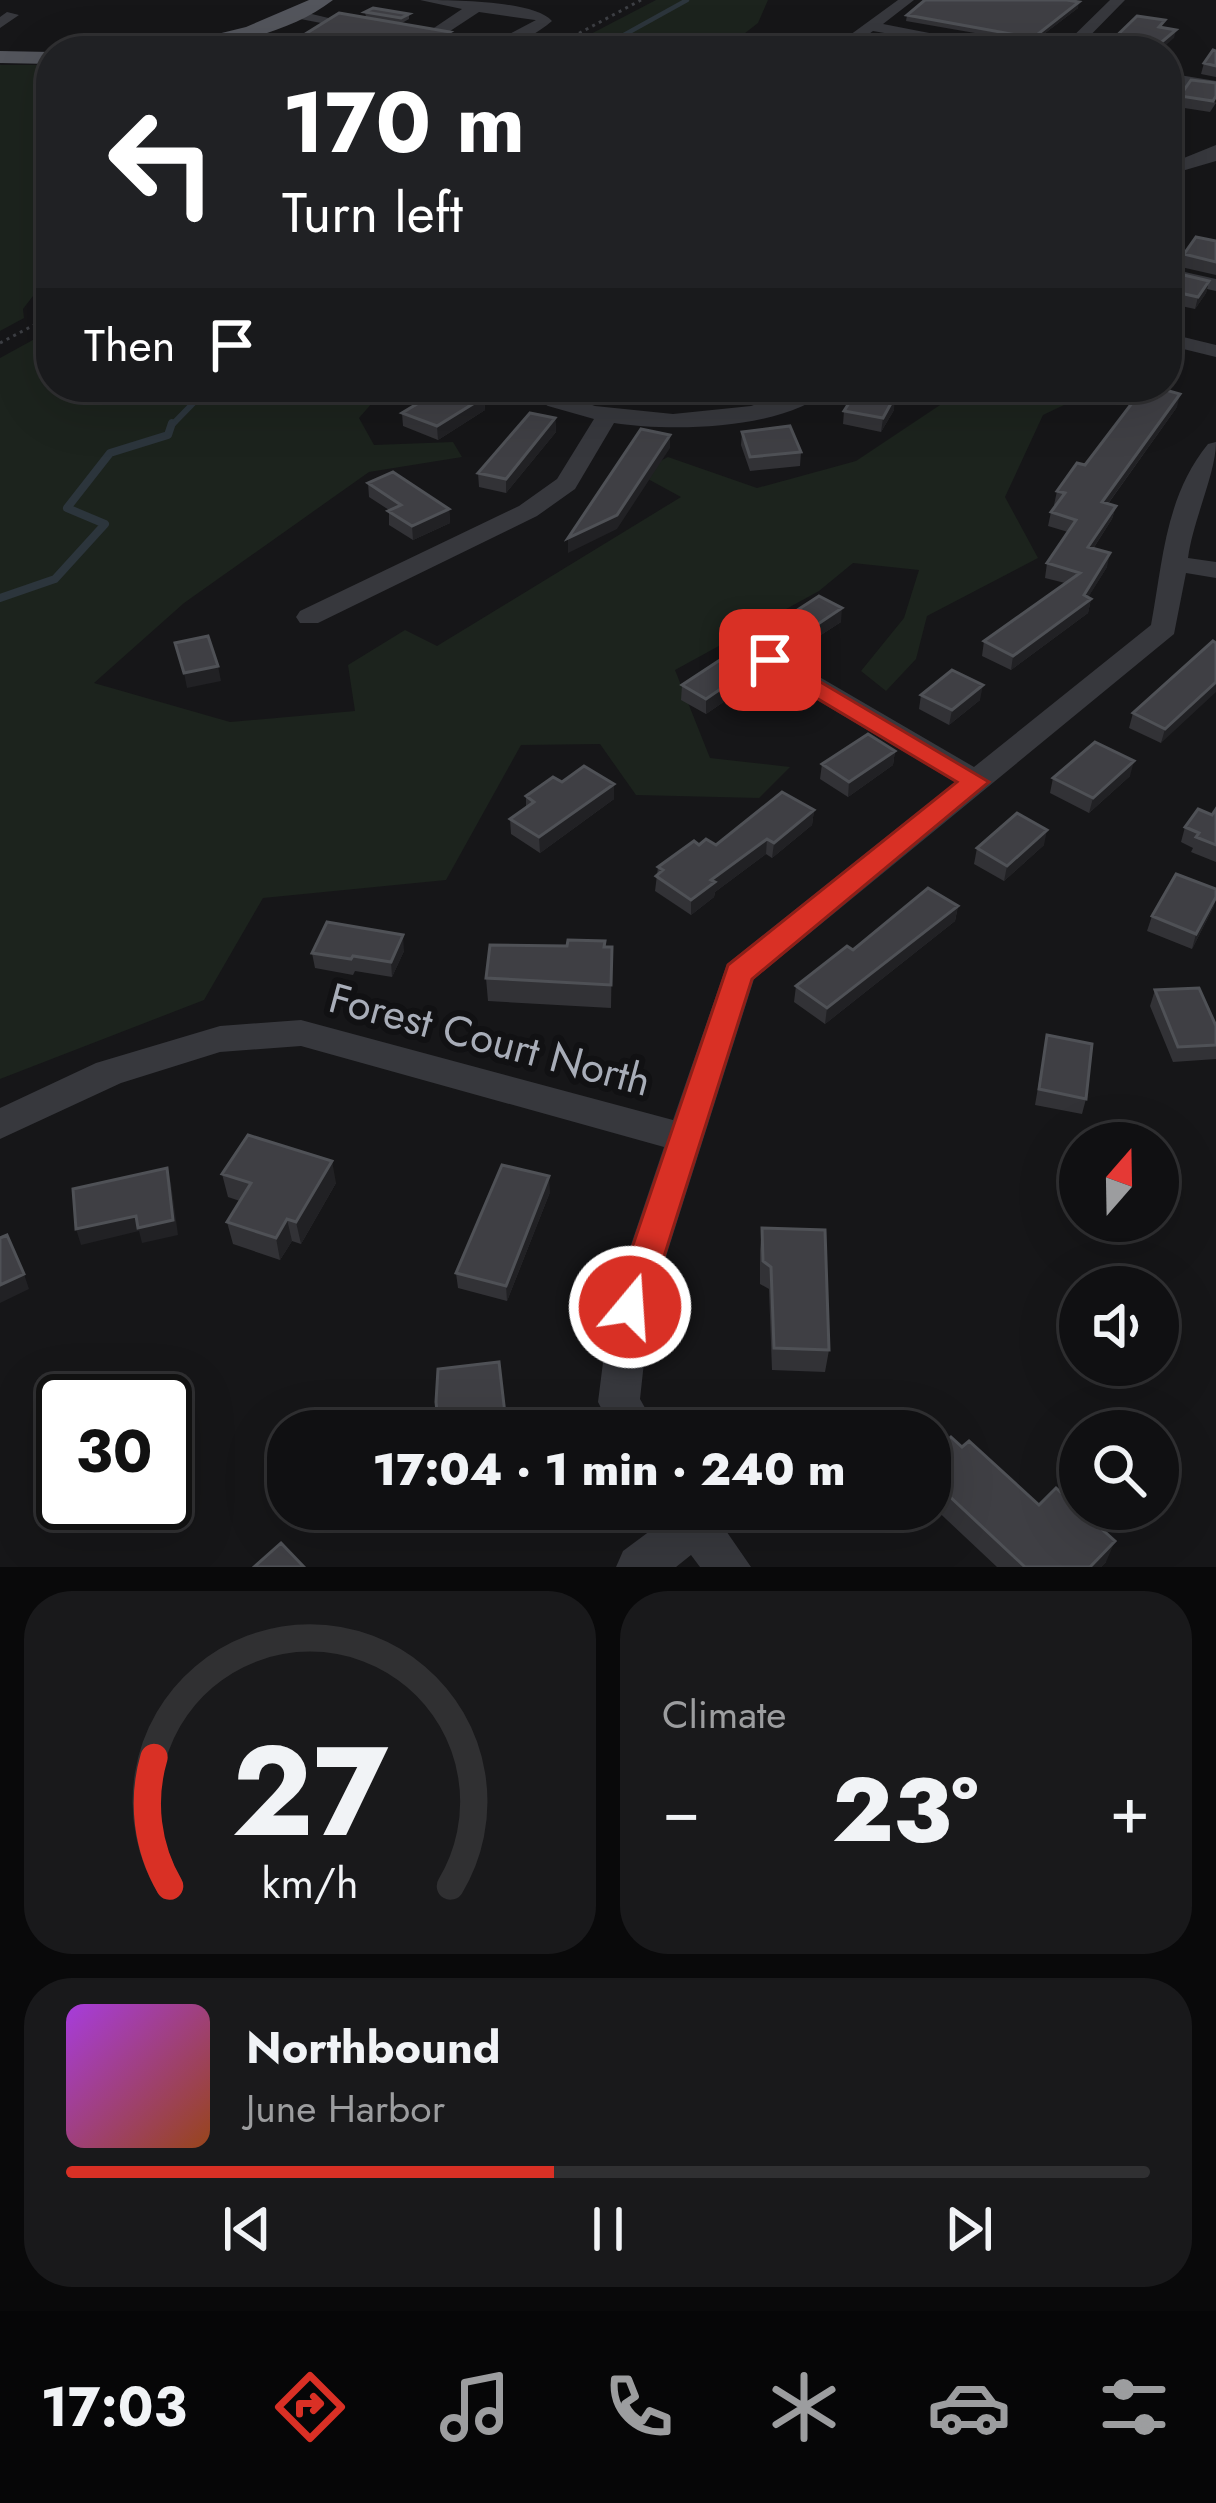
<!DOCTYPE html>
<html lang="en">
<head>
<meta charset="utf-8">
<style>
  body { margin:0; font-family:Jost,sans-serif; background:#19191b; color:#f1f3f6; height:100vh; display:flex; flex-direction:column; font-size:45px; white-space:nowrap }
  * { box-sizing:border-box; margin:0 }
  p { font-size:39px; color:#9c9d9f }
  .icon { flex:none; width:66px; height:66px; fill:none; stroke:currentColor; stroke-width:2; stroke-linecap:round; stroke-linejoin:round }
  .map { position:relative; height:1567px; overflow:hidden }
  .sheet { display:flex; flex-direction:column; gap:24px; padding:24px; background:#09090a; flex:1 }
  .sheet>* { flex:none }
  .banner { position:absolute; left:36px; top:36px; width:1146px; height:366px; border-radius:48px; box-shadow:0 12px 48px #0002,0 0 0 3px #303032; background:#202124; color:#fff; overflow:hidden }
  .needle { width:78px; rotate:20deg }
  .controls { position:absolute; left:1059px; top:1122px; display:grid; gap:24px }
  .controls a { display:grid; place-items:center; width:120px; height:120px; border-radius:50%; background:#101012; box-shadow:0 12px 48px #0002,0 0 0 3px #303032; font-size:60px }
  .speed { position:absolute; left:36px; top:1374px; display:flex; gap:24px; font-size:60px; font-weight:700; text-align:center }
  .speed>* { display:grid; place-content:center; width:156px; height:156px; border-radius:50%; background:#101012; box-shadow:0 12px 48px #0002,0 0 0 3px #303032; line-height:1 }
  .speed .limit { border:6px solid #111; border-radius:18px; background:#fff; color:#111 }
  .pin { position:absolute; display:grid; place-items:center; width:102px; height:102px; color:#fff; margin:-51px; border-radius:24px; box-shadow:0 6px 18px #0006 }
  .me { position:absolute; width:132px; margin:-66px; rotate:18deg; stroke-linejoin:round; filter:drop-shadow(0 0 9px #0008) }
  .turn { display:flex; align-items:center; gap:42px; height:252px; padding:0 48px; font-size:54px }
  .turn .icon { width:156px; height:156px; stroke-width:2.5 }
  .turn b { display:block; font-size:84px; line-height:102px }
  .then { display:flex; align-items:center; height:114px; padding:0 48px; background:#0003; gap:24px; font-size:45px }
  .big { font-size:90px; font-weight:800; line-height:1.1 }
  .sheet .widget { flex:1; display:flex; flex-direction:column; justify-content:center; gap:18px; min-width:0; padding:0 42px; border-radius:48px; background:#19191b }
  .sheet .dial { align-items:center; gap:0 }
  .dial svg { height:312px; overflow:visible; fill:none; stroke:#303032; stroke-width:7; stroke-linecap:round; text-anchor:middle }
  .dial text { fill:#f1f3f6; stroke:none }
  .song { display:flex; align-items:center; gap:36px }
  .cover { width:144px; height:144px; border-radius:18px; background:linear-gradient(135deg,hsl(280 70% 55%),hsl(20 70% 35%)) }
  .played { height:12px; border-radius:6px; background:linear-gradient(90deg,#d93025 45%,#303032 45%) }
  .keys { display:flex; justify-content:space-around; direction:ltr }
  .heat { display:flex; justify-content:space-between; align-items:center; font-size:66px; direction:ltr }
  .sheet .tiles { flex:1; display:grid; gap:24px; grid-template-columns:1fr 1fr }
  .widget:last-child { grid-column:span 2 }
  .trip { position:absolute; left:267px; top:1410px; width:684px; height:120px; border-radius:48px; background:#101012; box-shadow:0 12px 48px #0002,0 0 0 3px #303032; font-weight:800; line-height:120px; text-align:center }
  .menu { display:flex; height:192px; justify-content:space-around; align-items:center; background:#060607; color:#9c9d9f }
  .menu .icon { width:84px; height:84px }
  .menu .on { color:#d93025 }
  .menu b { font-size:54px; color:#f1f3f6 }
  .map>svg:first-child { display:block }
  .green { fill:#1c231d }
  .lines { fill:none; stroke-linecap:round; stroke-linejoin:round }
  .stream-far2 { stroke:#2c353c; stroke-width:4.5 }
  .stream-far1 { stroke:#2c353c; stroke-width:6 }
  .stream { stroke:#2c353c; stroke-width:8 }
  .path { stroke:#3d3f44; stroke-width:3; stroke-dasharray:3 4.5; stroke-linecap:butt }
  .minor { fill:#37383d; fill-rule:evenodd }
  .major { fill:#53555c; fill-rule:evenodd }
  .wall { fill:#323236 }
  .shaded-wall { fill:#212124 }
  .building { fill:#3f3f44; stroke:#4f5156; stroke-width:3 }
  .route { fill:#d93025; stroke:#8d1f18; stroke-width:3 }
  .labels { text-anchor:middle; stroke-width:12; stroke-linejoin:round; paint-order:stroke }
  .street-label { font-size:42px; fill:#a8adb8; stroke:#111113 }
</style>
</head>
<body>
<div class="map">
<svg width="1216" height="1567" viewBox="0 0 1216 1567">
  <rect width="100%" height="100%" fill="#161618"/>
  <!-- green -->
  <path class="green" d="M656,0H768L758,23L722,51H558Z
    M0,65H51V288L33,296L23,309L24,318L0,331Z
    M51,330V387H386L359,418L374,445L453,442L462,457L369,472L184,603L94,683L230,722L355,711L348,665L405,630L437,646L681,497L637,473L668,457L757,488L856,461L967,387H1080L1085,395L1043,415L1005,497L1038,558L927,616L916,659L886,691L861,671L904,618L919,570L853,563L819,591L675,670L710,758L790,767L759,798L636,795L600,744L521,745L446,880L263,898L204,1000L0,1079V358Z"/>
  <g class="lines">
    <!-- stream-far2 -->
    <path class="stream-far2" d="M595,51L687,0"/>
    <!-- stream-far1 -->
    <path class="stream-far1" d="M171,426L209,387"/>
    <!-- stream -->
    <path class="stream" d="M0,598L55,579L105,524L67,508L110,453L168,435L172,423"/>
    <!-- path -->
    <path class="path" d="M546,51L641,0
      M0,343L51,316"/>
    <!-- minor -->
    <path class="minor" d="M420,0C449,0 534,0 552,21C508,57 478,52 425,40V34L462,9ZM479,12L535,20H536L492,43L444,35Z
      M898,0H914L883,24L1022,51H987L873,31L846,51H828Z
      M1110,0H1125L1075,51H1058Z
      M295,10L341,21L309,43L301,38L321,23L290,17Z
      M7,12L19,15L0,28V17Z
      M214,36L239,48L242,51H222L209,44V38Z
      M1167,73L1216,81V91L1167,83Z
      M1216,145V161L1175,173L1167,169L1169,164Z
      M1167,268L1216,279V291L1167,280Z
      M1167,333L1216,345V357L1167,345Z
      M514,387H543L595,406L673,414L751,406L803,387H832C787,430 673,432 614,423L575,489L537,516L318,623H300L296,617L300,611L519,506L557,479L594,419L548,406Z
      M1216,442C1216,473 1193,520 1188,558L1216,562V578L1186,573L1174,634L754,979L650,1307L640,1399L658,1431H613L598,1402L610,1307L664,1147L301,1046L220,1052L121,1083L0,1139V1108L96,1063L220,1026L301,1020L673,1120L727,964L955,782L760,666L756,660L760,654H780L974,767L1151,625C1163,561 1165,497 1208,444Z
      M662,1509H711L751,1567H700L691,1555L676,1567H616L623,1551L666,1519Z"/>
    <!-- major -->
    <path class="major" d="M309,0H333C285,37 207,51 148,51L246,27Z
      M0,51L51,52V64L0,63Z"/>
  </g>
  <!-- wall -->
  <path class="wall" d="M1078,8L1032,43L906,21L907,15Z
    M365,12L409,14V19L402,23L366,17Z
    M1216,51V77L1201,74L1204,63Z
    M1191,80L1216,103L1210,112L1178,107L1180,96Z
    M1216,241V275L1181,267L1184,254Z
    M1167,278L1209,281L1206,293L1195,309L1167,303Z
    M484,397L485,410L438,440L403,426L402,413Z
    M1177,407L1108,504L1116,506L1112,519L1093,549L1107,567L1088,597L1091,599L1088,613L1011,670L982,656L984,641L1065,583L1045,578L1047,563L1068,532L1048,526L1051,512L1056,506L1054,505L1057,491L1085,465Z
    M894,410L881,432L843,424L844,411Z
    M555,418L556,432L506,493L479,487L478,473Z
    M742,432L801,452L800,466L750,471L741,445Z
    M368,483L449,509L450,523L413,540L389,525V510L369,497Z
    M785,618L841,622L807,644L784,632Z
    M1216,643L1161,743L1129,728L1133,713Z
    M744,673V688L706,714L681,700L682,685Z
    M921,695L980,700L949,725L919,709Z
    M895,751L893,765L848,797L820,779L822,764Z
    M1130,776L1089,813L1050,793L1053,778Z
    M614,784V799L540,853L511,834L510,819L526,807V796Z
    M1216,809V862L1191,852L1193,848L1181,842L1185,827L1212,815Z
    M814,810L812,825L772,858L766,854L715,892L714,897L691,915L655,891L658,867L699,845H716Z
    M1044,845L1004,881L974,864L977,848Z
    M958,906L955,921L825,1024L794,1002L796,986L853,950Z
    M1214,906L1192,949L1147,931L1152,916Z
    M605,947H612L611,1008L488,1001L486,978Z
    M404,951L392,977L355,971L353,975L315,968L312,953Z
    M1155,990L1216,1026V1059L1173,1062L1150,1006Z
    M1047,1035L1086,1099L1082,1114L1035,1105Z
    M222,1174L336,1183L301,1244L292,1241L280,1260L233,1244L227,1222L240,1201L228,1197Z
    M550,1192L507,1301L458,1288L456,1273Z
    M762,1228L829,1350L825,1372L772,1370L769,1289L760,1284V1250Z
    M499,1362L506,1429L495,1431L436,1402Z
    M962,1447L1039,1505L1106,1562L1101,1567H997L930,1504V1478L932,1476L930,1473L935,1452Z"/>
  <!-- shaded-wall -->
  <path class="shaded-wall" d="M1079,2L1078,8L1032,43L1033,38Z
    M1176,30L1174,38L1159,51H1151Z
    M450,32L451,50L449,51H417Z
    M1209,281L1206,293L1195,309L1198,297Z
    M1180,394L1177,407L1099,516L1102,502Z
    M895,396L894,410L881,432L883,418Z
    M484,397L485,410L438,440L437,426Z
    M555,418L556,432L506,493V479Z
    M670,435V448L617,529L568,553V538Z
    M1116,506L1112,519L1085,561L1088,547Z
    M449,509L450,523L413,540L412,526Z
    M1110,553L1107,567L1084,604L1091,599L1088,613L1011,670L1013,656L1084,595Z
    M842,608L841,622L807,644L809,630Z
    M218,666L221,681L187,688L184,673Z
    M744,673V688L706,714V699Z
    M1216,682V692L1161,743L1165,729Z
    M983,685L980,700L949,725L952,710Z
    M895,751L893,765L848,797L849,782Z
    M1134,761L1130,776L1089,813L1093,798Z
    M614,784V799L540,853L539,837Z
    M814,810L812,825L772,858L774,843Z
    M1047,830L1044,845L1004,881L1007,866Z
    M767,839L766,854L715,892L714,897L691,915V900L711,880Z
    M1216,897L1214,906L1192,949L1196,934Z
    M958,906L955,921L825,1024L827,1008Z
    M403,935L404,951L392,977L391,962Z
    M332,1161L336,1183L301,1244L296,1222Z
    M167,1168L171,1183L178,1235L142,1243L139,1231L81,1245L76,1229Z
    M549,1176L550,1192L507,1301L506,1286Z
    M287,1219L292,1241L280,1260L276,1238Z
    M24,1274L29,1289L0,1303V1285Z
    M1115,1541L1106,1562L1101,1567H1090Z"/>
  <!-- building -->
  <path class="building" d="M925,0H1067L1079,2L1033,38L907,15Z
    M373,8L409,14L401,18L365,12Z
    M339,13L450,32L417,51H246L275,37L302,36Z
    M1137,16L1165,20L1159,27L1176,30L1151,51H1101Z
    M878,41L886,51H864Z
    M1213,50L1216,51V66L1204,63Z
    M1191,80L1216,83V96L1213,101L1180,96Z
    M1196,237L1216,241V262L1184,254Z
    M1171,272L1209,281L1198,297L1167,290V278Z
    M445,387H471L484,397L437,426L402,413Z
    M1155,387L1180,394L1102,502L1116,506L1088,547L1110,553L1084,595L1091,599L1013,656L984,641L1080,573L1047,563L1076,520L1051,512L1065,493L1057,491L1077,463L1085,465L1142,390L1151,392Z
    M858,389L895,396L883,418L844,411Z
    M530,413L555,418L506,479L478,473Z
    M790,426L801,452L750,457L742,432Z
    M641,429L670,435L617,515L568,538Z
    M393,472L449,509L412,526L388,511L401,505L368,483Z
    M819,596L842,608L809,630L785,618Z
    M208,636L218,666L184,673L175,643Z
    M1213,641L1216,643V682L1165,729L1133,713Z
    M720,660L744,673L706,699L682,685Z
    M952,670L983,685L952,710L921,695Z
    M868,734L895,751L849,782L822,764Z
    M1095,742L1134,761L1093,798L1053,778Z
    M584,766L614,784L539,837L510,819L534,802L526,796L553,777L562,782Z
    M782,792L814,810L774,843L767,839L711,880L715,882L691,900L656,876L663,870L658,867L694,841L699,845L706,839L716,845Z
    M1198,809L1212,815L1216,809V845L1196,837L1199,833L1185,827Z
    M1017,813L1047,830L1007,866L977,848Z
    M1176,874L1216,889V897L1196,934L1152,916Z
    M928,888L958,906L827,1008L796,986L847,946L853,950Z
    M327,922L403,935L391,962L353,956L351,959L312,953Z
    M568,940L605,941L604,947H612L611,985L486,978L490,945L567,946Z
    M1199,988L1216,1026V1045L1178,1047L1155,990Z
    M1047,1035L1092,1044L1086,1099L1039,1089Z
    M248,1135L332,1161L296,1222L287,1219L276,1238L227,1222L251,1183L222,1174Z
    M502,1165L549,1176L506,1286L456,1273Z
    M167,1168L173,1220L138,1228L136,1216L76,1229L73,1189Z
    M762,1228L825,1230L829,1350L774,1348L771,1267L763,1261Z
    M7,1235L24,1274L0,1285V1238Z
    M499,1362L505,1414L494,1416L495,1431H439L436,1402L438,1369Z
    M951,1437L962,1447L969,1441L1039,1505L1056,1488L1115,1541L1090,1567H1025L930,1478L946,1463L935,1452Z
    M281,1543L304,1567H254Z"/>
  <!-- route -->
  <path class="route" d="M770,652L989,782L752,979L648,1307L643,1318L630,1323L617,1318L612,1307L728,965L957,782L761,665L758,660L761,654Z"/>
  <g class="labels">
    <!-- street labels -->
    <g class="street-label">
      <text transform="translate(490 1039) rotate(15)" y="15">Forest Court North</text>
    </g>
  </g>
</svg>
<div class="controls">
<a><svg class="needle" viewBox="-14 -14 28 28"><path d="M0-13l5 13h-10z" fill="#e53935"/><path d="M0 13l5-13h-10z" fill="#9c9d9f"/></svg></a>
<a><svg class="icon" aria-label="sound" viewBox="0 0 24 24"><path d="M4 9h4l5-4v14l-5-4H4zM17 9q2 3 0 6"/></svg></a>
<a><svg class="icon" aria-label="search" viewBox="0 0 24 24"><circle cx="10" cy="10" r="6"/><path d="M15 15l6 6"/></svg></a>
</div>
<div class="speed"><div class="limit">30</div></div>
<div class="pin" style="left:770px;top:660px;background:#d93025"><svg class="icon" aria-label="arrive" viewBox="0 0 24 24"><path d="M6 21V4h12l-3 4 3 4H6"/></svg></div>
<svg class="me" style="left:630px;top:1307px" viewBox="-20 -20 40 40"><circle r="17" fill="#d93025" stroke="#fff" stroke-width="3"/><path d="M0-11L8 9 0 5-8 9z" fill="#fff"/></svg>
<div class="trip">17:04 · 1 min · 240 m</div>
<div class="banner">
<div class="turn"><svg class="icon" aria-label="left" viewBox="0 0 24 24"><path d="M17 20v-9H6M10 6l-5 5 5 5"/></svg><div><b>170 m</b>Turn left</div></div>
<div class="then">Then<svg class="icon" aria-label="arrive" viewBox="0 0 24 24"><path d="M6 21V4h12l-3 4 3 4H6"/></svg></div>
</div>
</div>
<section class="sheet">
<div class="tiles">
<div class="widget dial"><svg viewBox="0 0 100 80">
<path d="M14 69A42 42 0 1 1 86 69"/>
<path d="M14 69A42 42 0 0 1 10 36" stroke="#d93025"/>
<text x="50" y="56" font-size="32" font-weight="700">27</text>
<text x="50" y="72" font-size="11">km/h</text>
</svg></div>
<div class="widget"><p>Climate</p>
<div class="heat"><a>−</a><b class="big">23°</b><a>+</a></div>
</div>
<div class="widget">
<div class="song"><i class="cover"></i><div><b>Northbound</b><p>June Harbor</p></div></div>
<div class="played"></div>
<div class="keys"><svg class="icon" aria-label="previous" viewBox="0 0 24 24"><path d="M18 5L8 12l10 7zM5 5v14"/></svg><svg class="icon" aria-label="pause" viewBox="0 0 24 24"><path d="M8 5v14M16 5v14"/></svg><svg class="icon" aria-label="next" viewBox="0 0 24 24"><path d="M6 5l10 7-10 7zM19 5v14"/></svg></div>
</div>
</div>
</section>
<nav class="menu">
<b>17:03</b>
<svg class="icon on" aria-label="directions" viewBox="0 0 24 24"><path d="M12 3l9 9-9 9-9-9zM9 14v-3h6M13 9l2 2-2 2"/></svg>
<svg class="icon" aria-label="music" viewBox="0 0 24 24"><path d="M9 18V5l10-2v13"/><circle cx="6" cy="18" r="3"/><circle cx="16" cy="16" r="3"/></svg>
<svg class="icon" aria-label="phone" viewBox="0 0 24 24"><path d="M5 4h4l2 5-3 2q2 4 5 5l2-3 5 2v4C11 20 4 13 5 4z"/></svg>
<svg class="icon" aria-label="climate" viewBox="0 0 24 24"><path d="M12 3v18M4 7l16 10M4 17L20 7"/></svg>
<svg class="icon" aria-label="car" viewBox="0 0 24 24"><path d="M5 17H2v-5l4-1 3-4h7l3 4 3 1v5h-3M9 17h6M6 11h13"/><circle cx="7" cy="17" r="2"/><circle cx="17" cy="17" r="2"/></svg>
<svg class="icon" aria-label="filters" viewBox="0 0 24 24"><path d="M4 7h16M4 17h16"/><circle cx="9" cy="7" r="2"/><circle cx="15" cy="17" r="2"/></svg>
</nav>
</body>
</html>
